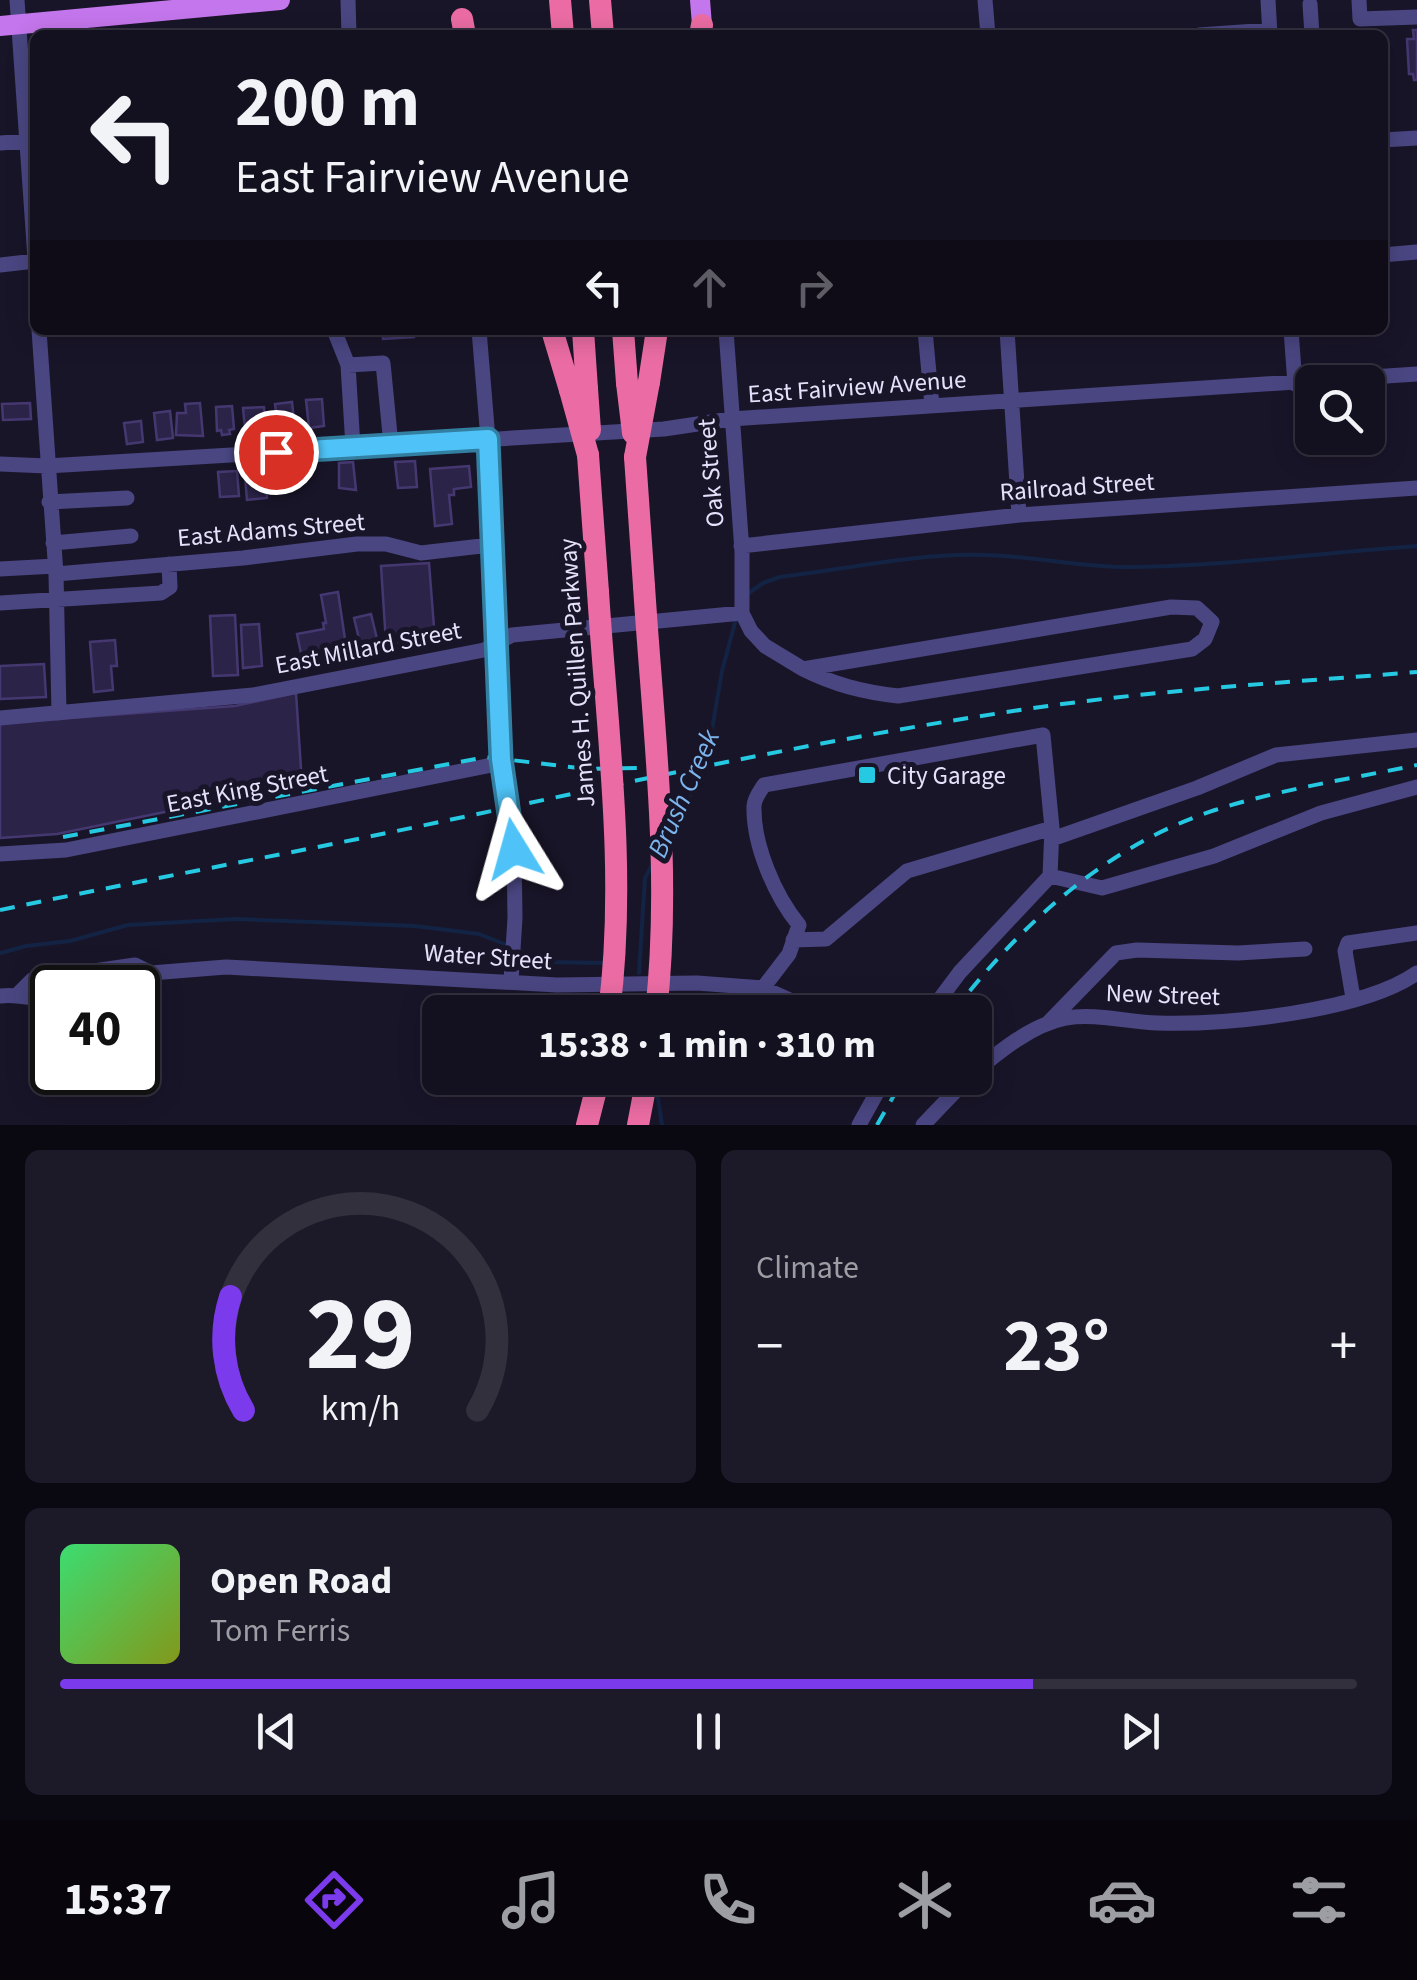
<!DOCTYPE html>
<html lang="en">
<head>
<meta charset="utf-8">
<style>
  body { margin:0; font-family:"Source Sans 3",sans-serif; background:#1c1928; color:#f1f3f6; height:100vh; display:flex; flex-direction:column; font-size:38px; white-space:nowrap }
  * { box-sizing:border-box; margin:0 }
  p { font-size:32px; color:#9d9da4 }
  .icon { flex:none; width:55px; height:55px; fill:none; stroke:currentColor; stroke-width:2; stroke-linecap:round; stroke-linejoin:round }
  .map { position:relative; height:1125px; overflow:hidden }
  .drawer { display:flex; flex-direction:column; gap:25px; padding:25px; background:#0a0911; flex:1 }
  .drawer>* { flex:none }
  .guide { position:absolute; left:30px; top:30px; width:1358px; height:305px; border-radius:15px; box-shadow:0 5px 25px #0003,0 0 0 2px #32303d; background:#13101f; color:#f1f3f6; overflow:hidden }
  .fabs { position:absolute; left:1295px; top:365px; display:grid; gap:20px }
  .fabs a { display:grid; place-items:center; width:90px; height:90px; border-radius:15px; background:#13101f; box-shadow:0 5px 25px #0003,0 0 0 2px #32303d; font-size:50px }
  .speed { position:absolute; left:30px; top:965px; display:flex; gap:20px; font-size:50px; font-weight:700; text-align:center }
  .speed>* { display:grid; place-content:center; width:130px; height:130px; border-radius:50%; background:#13101f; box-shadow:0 5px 25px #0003,0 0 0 2px #32303d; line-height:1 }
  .speed .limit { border:5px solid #111; border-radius:15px; background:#fff; color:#111 }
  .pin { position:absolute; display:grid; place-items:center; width:85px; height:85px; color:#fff; margin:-42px; border:5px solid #fff; border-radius:50%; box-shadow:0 2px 10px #0007 }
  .me { position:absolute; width:110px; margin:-55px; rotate:352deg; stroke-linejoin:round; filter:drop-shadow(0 0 8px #0008) }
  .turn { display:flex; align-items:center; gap:35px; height:210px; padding:0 40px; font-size:45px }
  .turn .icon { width:130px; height:130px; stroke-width:2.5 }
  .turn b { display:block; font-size:70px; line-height:85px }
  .lanes { display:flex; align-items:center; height:95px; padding:0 40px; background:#0003; justify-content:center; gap:50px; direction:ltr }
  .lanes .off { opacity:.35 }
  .big { font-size:75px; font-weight:700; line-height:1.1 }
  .drawer .card { flex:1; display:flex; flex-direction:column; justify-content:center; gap:15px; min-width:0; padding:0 35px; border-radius:15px; background:#1c1928 }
  .drawer .dial { align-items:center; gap:0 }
  .dial svg { height:260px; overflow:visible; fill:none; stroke:#32303d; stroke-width:7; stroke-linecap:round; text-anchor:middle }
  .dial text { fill:#f1f3f6; stroke:none }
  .song { display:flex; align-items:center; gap:30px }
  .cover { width:120px; height:120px; border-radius:15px; background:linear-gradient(135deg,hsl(140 70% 55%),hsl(70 70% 35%)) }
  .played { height:10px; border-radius:5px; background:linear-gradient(90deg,#7c3aed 75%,#32303d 75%) }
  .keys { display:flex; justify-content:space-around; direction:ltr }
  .heat { display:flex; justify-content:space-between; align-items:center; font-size:55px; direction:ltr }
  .drawer .tiles { flex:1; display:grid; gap:25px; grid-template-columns:1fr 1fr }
  .card:last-child { grid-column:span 2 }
  .trip { position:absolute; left:422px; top:995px; width:570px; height:100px; border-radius:15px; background:#13101f; box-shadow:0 5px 25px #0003,0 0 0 2px #32303d; font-weight:700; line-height:100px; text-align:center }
  .tab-bar { display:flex; height:160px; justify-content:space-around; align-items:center; background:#08060c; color:#9d9da4 }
  .tab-bar .icon { width:70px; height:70px }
  .tab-bar .active { color:#7c3aed }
  .tab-bar b { font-size:45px; color:#f1f3f6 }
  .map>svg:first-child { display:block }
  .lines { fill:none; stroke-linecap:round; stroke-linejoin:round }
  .stream { stroke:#132344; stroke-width:4 }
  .building { fill:#2c2348; stroke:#453870; stroke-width:2.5 }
  .minor { stroke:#4a4682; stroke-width:15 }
  .major { stroke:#c476ec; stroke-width:20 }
  .highway { stroke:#eb6ca4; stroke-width:22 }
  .rail { stroke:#26c9e2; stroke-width:4; stroke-dasharray:15 12; stroke-linecap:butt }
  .highway-bridge { stroke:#eb6ca4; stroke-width:22 }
  .route-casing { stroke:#337fa1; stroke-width:25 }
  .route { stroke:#4fc3f7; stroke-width:18 }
  .poi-dot { fill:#26c9e2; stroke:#191529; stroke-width:4 }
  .labels { text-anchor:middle; stroke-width:10; stroke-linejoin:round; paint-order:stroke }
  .street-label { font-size:25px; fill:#e5e1fb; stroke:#191529 }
  .poi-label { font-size:25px; fill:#e5e1fb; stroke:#191529; text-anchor:start }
  .water-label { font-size:28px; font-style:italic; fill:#7cb5ed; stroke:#191529 }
</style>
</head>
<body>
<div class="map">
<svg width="1417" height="1125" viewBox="0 0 1417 1125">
  <rect width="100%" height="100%" fill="#191529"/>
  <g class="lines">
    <!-- stream -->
    <path class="stream" d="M749,593L763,583L780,577C847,569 916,553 984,555C1032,556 1080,567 1128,567C1225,566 1321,553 1417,546
      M670,833L694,788L709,747L722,671L736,619
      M516,949L546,962L604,963
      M1,953L26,946L70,941L128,925L235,919L415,926L479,934L507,945
      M639,973L645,878L651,867
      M643,997L644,1003
      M656,1085L662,1125"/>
  </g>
  <!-- building -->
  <path class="building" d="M1413,30H1417V80H1414L1413,74H1409L1407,39H1414Z
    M383,330H416H414V337L383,339Z
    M322,399L324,426L309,428L306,400Z
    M292,402L295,429L278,431L275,404Z
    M30,403L31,419L3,420L2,404Z
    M200,403L203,436L176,435L177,413H186L185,404Z
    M232,406L234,429L229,430L230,434L222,435L221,430L217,431L216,407Z
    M264,407L265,428L245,429L243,408Z
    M170,411L173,438L157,440L154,413Z
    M141,421L143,442L127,444L124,423Z
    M415,461L417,487L398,488L395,462Z
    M353,462L356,490L339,488V463Z
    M469,466L471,487L454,489V495H449L452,524L435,526L430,469Z
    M237,471L239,496L220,497L218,472Z
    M265,474L267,498L247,500L245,476Z
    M429,563L435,640L386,643L381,566Z
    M338,592L348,659L319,664L303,663L297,634L324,629L323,623H326L321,595Z
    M371,614L378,643L361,647L354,618Z
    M235,615L238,675L213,676L210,616Z
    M259,624L262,666L243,668L241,625Z
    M115,640L117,666H111L113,690L94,692L90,642Z
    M44,664L46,697L0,699V666Z
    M296,693L302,784L57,834L0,838V723L235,706Z"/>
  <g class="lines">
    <!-- minor -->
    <path class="minor" d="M17,0L35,258
      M348,0L349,35
      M985,0L988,35
      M1268,0L1270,35
      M1359,0L1360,19L1417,17
      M1310,4L1312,35
      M1199,35L1270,30
      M1382,140L1417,138
      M0,143L27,141
      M1382,255L1417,252
      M0,265L35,261
      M39,330L56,574L59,713
      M334,330L348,365L353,447
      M479,330L488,439L501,759L514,849L515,918L511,981
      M726,330L742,551V613L751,631L765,646L803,669L1171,607L1197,608L1212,622L1205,639L1192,649L898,696C863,692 835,685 803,669
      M925,330L932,406
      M1007,330L1019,515
      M1291,330L1295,384
      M348,365L383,363L391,445
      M0,464L47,466L664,429L731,419L1417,374
      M49,502L127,498
      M53,543L131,536
      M741,546L1019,515L1417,488
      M0,569L55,566
      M56,574L243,558L357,544H386L421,553L490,545
      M0,603L161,593L170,587L169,564
      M0,718L253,695L484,650L512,635L742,613
      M1052,839L1197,788L1276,755L1417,740
      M0,854L66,850L502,763
      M1050,876L1102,888L1214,856L1321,813L1417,787
      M793,940L826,939L907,871L1052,828
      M123,988L137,985L151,973
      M763,988L789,954L799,925C775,896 753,845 754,806C754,799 760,791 764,785L1043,735L1052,828L1050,876
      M19,993L32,980L135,965L151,973L226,967L557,985L697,983L763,988L817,1012
      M0,996C20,993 33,1001 52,998
      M1353,998L1345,951L1348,943L1417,933
      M930,1012L960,972L1050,876
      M1048,1023L1116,953L1137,950L1238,953L1305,949
      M975,1072C1001,1050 1032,1025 1066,1018C1095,1013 1128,1022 1158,1023C1226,1025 1361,1012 1417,973
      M859,1125L885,1078
      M923,1125L968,1078"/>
    <!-- major -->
    <path class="major" d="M700,0L702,25
      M0,26L280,0"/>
    <!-- highway -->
    <path class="highway" d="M560,0L563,35
      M600,0L603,35
      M462,19L465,35
      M700,35L702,25
      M552,330L570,390
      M583,330L587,389
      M623,330L627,383
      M649,382L657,330
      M588,455L598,592
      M635,457L644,586
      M587,1125L599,1078
      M638,1125L647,1078"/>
    <!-- rail -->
    <path class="rail" d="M63,837L486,757L587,769L642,768
      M0,910C138,881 277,856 416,827C625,783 835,736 1048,706C1170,689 1294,682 1417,672
      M953,1012C1021,924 1107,845 1215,810C1281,789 1350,779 1417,765
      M877,1125L904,1078"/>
    <!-- highway-bridge -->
    <path class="highway-bridge" d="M627,383L633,433
      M587,389L590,430
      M570,390L588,455
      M635,457L649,382
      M644,586C653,727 672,872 656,1012
      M598,592C607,731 627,874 609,1012"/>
  </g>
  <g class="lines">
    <!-- route casing -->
    <g class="route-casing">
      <path id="route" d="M276,452L488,439L501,759L514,849"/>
    </g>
    <!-- route -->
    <use href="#route" class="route"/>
  </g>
  <!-- markers -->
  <rect class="poi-dot" x="857" y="765" width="20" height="20" rx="5"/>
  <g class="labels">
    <!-- street labels -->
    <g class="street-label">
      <text transform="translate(857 386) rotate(-4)" y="9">East Fairview Avenue</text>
      <text transform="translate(710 473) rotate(-95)" y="9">Oak Street</text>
      <text transform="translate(1077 486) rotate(-4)" y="9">Railroad Street</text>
      <text transform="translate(271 529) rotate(-5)" y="9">East Adams Street</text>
      <text transform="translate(368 647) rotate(-11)" y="9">East Millard Street</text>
      <text transform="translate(576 673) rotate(-94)" y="9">James H. Quillen Parkway</text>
      <text transform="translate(247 788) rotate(-11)" y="9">East King Street</text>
      <text transform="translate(488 956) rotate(4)" y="9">Water Street</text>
      <text transform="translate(1163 994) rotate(2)" y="9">New Street</text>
    </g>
    <!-- poi labels -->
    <g class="poi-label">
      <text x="887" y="784">City Garage</text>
    </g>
    <!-- water labels -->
    <g class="water-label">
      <text transform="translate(683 793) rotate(-66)" y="10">Brush Creek</text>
    </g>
  </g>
</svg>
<div class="fabs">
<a><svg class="icon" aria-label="search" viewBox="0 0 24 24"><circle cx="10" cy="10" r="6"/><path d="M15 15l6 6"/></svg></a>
</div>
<div class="speed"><div class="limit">40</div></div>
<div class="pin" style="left:276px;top:452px;background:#d93025"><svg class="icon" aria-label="arrive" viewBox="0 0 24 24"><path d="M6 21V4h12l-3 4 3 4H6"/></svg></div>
<svg class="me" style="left:514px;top:849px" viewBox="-20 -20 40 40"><path d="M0-17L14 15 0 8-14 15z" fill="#4fc3f7" stroke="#fff" stroke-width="4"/></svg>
<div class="trip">15:38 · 1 min · 310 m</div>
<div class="guide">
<div class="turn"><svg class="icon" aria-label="left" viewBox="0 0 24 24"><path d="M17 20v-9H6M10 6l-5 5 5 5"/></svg><div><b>200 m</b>East Fairview Avenue</div></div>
<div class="lanes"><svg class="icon" aria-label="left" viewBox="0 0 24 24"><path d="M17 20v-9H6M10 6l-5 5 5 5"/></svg><svg class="icon off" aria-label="ahead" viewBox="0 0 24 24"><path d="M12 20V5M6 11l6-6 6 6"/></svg><svg class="icon off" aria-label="right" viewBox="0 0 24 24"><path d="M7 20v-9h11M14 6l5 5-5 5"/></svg></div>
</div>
</div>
<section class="drawer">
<div class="tiles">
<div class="card dial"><svg viewBox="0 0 100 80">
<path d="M14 69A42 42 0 1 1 86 69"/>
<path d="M14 69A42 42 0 0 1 10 34" stroke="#7c3aed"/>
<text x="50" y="56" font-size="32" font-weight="700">29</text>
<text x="50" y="72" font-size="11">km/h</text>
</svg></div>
<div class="card"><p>Climate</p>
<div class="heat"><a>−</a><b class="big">23°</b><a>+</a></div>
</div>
<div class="card">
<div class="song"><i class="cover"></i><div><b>Open Road</b><p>Tom Ferris</p></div></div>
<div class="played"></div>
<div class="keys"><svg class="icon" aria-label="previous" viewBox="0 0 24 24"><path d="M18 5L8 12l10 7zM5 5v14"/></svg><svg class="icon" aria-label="pause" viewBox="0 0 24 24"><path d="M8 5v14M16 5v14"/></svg><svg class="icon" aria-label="next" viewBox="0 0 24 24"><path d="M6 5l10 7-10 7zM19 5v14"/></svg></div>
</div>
</div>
</section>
<nav class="tab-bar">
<b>15:37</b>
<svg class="icon active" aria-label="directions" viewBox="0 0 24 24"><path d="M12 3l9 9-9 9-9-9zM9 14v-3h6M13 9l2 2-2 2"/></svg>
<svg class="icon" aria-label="music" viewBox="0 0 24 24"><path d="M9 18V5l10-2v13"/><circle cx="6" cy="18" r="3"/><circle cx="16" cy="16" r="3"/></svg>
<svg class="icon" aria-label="phone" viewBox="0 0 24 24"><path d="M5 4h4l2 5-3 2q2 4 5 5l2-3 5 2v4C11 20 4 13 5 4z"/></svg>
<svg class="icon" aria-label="climate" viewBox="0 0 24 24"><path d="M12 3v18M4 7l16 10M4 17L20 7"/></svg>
<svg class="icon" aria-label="car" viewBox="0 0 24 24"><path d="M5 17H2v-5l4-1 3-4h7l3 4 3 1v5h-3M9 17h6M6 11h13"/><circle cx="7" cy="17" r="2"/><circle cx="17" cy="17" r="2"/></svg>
<svg class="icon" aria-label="filters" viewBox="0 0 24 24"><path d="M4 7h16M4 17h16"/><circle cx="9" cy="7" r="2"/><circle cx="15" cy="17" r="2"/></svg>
</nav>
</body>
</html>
